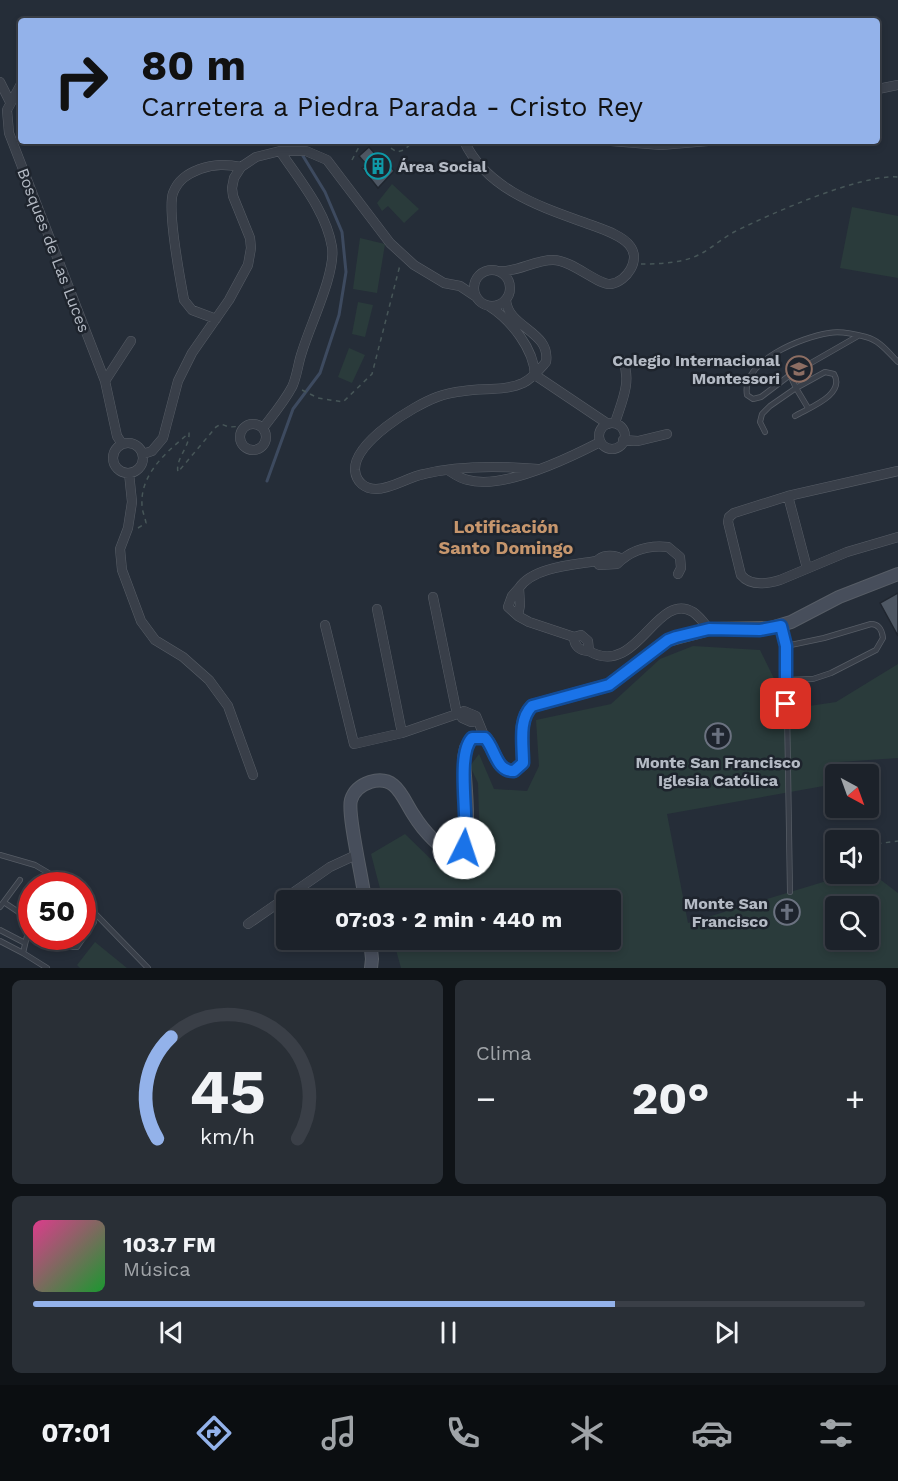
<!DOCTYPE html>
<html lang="es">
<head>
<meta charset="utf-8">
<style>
  body { margin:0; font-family:"Work Sans",sans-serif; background:#292f36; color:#f1f3f6; height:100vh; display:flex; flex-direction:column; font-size:22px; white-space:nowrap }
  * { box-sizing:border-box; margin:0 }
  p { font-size:20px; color:#a0a4a8 }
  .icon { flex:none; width:33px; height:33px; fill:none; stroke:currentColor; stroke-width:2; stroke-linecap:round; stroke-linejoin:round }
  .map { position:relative; height:968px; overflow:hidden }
  .drawer { display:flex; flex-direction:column; gap:12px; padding:12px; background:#0f1317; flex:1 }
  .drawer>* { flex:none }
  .hud { position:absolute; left:18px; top:18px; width:862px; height:126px; border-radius:6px; box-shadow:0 3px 9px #0003,0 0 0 2px #3a3f47; background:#93b2ea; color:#111; overflow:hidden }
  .needle { width:39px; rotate:139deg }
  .buttons { position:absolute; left:825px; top:764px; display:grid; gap:12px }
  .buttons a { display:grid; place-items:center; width:54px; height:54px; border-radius:6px; background:#1c222a; box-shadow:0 3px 9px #0003,0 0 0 2px #3a3f47; font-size:30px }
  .speed { position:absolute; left:18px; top:872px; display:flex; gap:12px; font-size:30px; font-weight:700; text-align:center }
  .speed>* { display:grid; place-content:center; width:78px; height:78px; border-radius:50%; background:#1c222a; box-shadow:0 3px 9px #0003,0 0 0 2px #3a3f47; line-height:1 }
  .speed .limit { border:9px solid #d22; background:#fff; color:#111 }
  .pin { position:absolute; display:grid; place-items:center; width:51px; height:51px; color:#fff; margin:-26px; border-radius:12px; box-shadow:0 3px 9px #0006 }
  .me { position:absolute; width:66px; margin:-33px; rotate:4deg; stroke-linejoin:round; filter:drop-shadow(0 0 4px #0008) }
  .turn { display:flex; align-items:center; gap:21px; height:126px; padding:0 24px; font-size:27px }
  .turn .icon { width:78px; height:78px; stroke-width:2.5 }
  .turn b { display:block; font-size:42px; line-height:51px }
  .big { font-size:45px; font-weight:700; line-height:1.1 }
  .drawer .tile { flex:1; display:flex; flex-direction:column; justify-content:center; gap:9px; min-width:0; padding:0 21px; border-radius:9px; background:#292f36 }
  .drawer .dial { align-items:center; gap:0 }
  .dial svg { height:156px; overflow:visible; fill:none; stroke:#3a3f47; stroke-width:7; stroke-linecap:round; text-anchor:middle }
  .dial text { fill:#f1f3f6; stroke:none }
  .song { display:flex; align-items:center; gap:18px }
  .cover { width:72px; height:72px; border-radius:9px; background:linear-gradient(135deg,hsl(330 70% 55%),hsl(130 70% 35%)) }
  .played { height:6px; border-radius:3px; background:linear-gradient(90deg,#93b2ea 70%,#3a3f47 70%) }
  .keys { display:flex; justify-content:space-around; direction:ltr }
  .heat { display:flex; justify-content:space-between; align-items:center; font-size:33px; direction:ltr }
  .drawer .tiles { flex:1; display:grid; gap:12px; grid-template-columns:1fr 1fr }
  .tile:last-child { grid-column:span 2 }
  .trip { position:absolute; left:276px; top:890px; width:345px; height:60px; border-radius:6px; background:#1c222a; box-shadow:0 3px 9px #0003,0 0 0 2px #3a3f47; font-weight:700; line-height:60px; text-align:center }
  .tabs { display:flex; height:96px; justify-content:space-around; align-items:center; background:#0b0e11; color:#a0a4a8 }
  .tabs .icon { width:42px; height:42px }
  .tabs .current { color:#93b2ea }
  .tabs b { font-size:27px; color:#f1f3f6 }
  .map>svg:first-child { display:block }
  .green { fill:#2a3b3b; fill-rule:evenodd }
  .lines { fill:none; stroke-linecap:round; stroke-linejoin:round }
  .stream { stroke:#3d4a5f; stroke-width:3 }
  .building { fill:#4e5763; stroke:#20262f; stroke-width:1.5 }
  .service-casing { stroke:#575d66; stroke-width:6 }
  .minor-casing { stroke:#575d66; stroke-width:10 }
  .secondary-casing { stroke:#575d66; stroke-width:14 }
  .path { stroke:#475658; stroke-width:1.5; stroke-dasharray:4.5 4.5; stroke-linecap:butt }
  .service { stroke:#393f49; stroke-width:4.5 }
  .minor { stroke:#393f49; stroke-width:9 }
  .secondary { stroke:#474e5b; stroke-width:12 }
  .route-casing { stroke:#114b97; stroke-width:15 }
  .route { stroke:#1a73e8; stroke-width:10 }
  .labels { text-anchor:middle; stroke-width:5; stroke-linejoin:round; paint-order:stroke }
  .poi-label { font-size:16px; font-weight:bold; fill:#b4bac4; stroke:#1e242d; text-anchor:end }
  .street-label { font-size:16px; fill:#b4bac4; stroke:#1e242d }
  .neighbourhood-label { font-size:18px; font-weight:bold; fill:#c6966d; stroke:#1e242d }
</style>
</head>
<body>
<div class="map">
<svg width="898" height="968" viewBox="0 0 898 968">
  <rect width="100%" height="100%" fill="#252d38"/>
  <!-- green -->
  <path class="green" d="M392,184L419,209L404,223L388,206L382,211L377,203Z
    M852,207L898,216V278L840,268Z
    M360,238L385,244L377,293L353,289Z
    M358,302L373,305L365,337L352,334Z
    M349,348L365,355L352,383L338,377Z
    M693,646L760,650L789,709L836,702L898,664V758L839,762L841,774H836L835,784L667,814L688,923L853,873H868L869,871L898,893V968H401L393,939H610V900H383L371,854L405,834L439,867L467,869L480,846L478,783L470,766L479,754L494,789L527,791L539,766L536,720L611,704L660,659ZM836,906H868V939H836Z
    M95,942L127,968H80L77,965Z"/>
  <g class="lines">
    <!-- stream -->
    <path class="stream" d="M284,141L288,144
      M267,481L293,409L320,373L339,315L346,272L342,232L325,192L303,156"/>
  </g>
  <!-- building -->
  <path class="building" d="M369,147L376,155L380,152L394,171L378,188L362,168L367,165L359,156Z
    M898,593V636L880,603Z"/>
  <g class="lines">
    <!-- service casing -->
    <g class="service-casing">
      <path id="service" d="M858,336L790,375L761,397L753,399L747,395C741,361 802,337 829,333C839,331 855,334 866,337C879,340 888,352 898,362
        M790,375L796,388L825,372L834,374C846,395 808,408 795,416
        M765,432L760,422L762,414L770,406L796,388L808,408
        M781,625L786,646L790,892
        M785,680L813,679L831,673L876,650L883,638C882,630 879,624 871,624L824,638L786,646
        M0,855L35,865L69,885
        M82,900L148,968
        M5,903L32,921
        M0,907L20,880
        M0,930L25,943
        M55,936L72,947H77L94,922L95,913
        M0,941L23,953L47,968
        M23,953L27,936L32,928"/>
    </g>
    <!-- minor casing -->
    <g class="minor-casing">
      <path id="minor" d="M0,82L10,102
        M21,84L7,110L9,133L105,381L117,436L122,444
        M878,89L898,85
        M464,141C488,192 545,208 594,226C605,230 623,236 630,246C641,260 627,281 611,284C599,286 572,260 553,260C534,260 519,272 500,271
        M611,141L661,145L708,141
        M474 288a18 18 0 1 1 36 0a18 18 0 1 1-36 0Z
        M506,300C508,328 551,331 546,362C539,370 533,378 523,383C506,391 482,388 464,391C455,392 445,394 437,397C413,406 354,442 355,470C356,482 365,489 376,489C392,489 408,477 424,474C460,465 501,466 538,469
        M489,306C511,320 534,349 535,375
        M216,319L192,310L184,300C180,278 167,211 173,193C178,180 187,174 200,169C215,164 226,164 241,167
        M535,375L608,424
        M105,381L131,341
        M615,423C621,403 632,382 623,361
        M599 436a13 13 0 1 1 26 0a13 13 0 1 1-26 0Z
        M240 437a13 13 0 1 1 26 0a13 13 0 1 1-26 0Z
        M263,428C273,415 284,402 292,387C297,377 298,363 302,352C310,325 336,273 332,247C326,211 300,181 280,151
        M623,440L638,441L667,434
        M113 458a15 15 0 1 1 30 0a15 15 0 1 1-30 0Z
        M143,454L152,451L163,438L178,381L192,353L229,300L248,265L251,248L250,238L233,196L232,188L234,178L241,167L256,157L280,151H306L327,160L390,243L414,265L444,283L460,286L475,296
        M448,470C454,474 461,479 468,480C504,490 569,458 600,442
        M898,471L788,496L734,513L729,517L728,522L741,575C750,586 767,584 780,580L847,552L898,537
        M129,473L132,502L128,528L120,549L122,570L141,621L155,640L183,657L209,680L228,706L253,775
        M788,496L807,568
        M621,560L618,557C611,555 602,555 597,561L599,565L617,564C631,550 649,545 668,547L680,557L681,568L678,574
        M519,588C533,567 573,565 597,561
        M519,588L520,605L518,616L508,607L512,596Z
        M433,597L457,714
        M377,609L402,733
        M518,616L529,622L574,637
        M325,625L354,744L402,733L457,714L461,715L462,718L471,722L477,721
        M581,635L588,641L589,651C580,651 574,646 574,637Z
        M589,651C637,679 656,590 693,612C699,616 705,624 709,629
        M461,715L464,711L476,716L485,738
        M248,924L330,867L358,854"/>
    </g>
    <!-- secondary casing -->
    <g class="secondary-casing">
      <path id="secondary" d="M365,900C363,880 347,814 351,800C354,790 361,785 370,782C396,774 402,797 413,814C421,827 443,856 460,852C473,840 464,776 464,758L466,748L472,738H485C495,748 496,772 514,771L523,763C523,744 518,719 532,706L609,685L668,640L709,629L771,628L791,622L839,597L898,574
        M370,939L372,959L371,968"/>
    </g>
    <!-- path -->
    <path class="path" d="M386,141L388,146L397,152L404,150L414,141
      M352,160L362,141
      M641,264C662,264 686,263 704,252C714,246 723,238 734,232C770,214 860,174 898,177
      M302,390L318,398L343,402L372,374L400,265
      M138,528L146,523C145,517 142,511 142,505C140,473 168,451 189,433C190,447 175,459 178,472L216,427L221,424L229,427L247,426
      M868,845L898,841"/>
    <!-- service -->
    <use href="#service" class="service"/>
    <!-- minor -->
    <use href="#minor" class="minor"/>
    <!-- secondary -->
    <use href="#secondary" class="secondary"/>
  </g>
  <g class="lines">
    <!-- route casing -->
    <g class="route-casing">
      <path id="route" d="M464,848C470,821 455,756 472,738H485C495,748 496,772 514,771L523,763C523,744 518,720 532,706L609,685L668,640L676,637L709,629L760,630L781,626L786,646V704"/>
    </g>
    <!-- route -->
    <use href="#route" class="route"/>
  </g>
  <!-- icons -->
  <defs>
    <g id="building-ring" transform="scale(1.35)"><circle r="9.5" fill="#1e242d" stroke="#0f9aa8" stroke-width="1.5"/><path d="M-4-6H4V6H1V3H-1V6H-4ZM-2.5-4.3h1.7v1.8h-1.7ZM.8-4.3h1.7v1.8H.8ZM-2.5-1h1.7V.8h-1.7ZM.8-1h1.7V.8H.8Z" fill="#0f9aa8"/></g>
    <g id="school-ring" transform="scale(1.35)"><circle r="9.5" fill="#1e242d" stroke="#8d6e63" stroke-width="1.5"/><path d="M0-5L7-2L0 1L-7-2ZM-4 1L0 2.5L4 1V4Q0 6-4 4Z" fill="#8d6e63"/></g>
    <g id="church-ring" transform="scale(1.35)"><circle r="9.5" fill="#1e242d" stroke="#6b7280" stroke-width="1.5"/><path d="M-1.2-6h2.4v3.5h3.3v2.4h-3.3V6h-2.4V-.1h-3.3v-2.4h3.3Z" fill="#6b7280"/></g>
  </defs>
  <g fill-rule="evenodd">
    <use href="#building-ring" x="378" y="166"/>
    <use href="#school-ring" x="799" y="369"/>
    <use href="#church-ring" x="718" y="736"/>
    <use href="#church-ring" x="787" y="912"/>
  </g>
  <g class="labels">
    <!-- poi labels -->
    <g class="poi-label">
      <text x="398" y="172" text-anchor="start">Área Social</text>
      <text x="780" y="366">Colegio Internacional<tspan x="780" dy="18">Montessori</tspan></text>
      <text x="718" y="768" text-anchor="middle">Monte San Francisco<tspan x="718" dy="18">Iglesia Católica</tspan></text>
      <text x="768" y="909">Monte San<tspan x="768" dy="18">Francisco</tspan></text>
    </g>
    <!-- street labels -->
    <g class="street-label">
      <text transform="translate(54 250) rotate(69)" y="6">Bosques de Las Luces</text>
    </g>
    <!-- neighbourhood labels -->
    <g class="neighbourhood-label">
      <text x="506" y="533">Lotificación<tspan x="506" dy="21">Santo Domingo</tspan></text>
    </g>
  </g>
</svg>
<div class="buttons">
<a><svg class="needle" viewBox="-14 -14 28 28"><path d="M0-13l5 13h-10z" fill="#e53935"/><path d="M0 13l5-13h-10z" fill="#a0a4a8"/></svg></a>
<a><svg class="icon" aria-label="sound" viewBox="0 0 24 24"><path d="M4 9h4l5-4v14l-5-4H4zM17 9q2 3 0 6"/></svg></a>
<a><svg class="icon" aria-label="search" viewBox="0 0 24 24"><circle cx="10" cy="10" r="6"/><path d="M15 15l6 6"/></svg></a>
</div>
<div class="speed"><div class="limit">50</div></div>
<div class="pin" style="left:786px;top:704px;background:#d93025"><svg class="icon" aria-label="arrive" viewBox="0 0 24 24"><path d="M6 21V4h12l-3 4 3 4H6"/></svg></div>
<svg class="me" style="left:464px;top:848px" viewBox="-20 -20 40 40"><circle r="19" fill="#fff"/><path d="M0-13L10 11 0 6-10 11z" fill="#1a73e8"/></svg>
<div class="trip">07:03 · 2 min · 440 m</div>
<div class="hud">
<div class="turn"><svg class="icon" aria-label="right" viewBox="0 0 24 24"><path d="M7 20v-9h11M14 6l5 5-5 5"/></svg><div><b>80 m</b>Carretera a Piedra Parada - Cristo Rey</div></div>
</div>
</div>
<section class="drawer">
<div class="tiles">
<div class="tile dial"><svg viewBox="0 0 100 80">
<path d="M14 69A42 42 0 1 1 86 69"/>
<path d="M14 69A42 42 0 0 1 21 17" stroke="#93b2ea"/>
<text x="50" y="56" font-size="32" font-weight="700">45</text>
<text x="50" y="72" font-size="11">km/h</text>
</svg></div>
<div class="tile"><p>Clima</p>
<div class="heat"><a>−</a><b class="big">20°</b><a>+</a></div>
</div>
<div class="tile">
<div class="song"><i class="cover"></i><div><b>103.7 FM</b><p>Música</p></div></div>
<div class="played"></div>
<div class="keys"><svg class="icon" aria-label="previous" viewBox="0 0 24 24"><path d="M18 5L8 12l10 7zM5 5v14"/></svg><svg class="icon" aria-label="pause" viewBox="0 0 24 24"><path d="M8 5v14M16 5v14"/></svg><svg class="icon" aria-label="next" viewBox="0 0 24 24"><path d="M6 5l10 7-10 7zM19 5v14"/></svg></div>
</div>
</div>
</section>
<nav class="tabs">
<b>07:01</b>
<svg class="icon current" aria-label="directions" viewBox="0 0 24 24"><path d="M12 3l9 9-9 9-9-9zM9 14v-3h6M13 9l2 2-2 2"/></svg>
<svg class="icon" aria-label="music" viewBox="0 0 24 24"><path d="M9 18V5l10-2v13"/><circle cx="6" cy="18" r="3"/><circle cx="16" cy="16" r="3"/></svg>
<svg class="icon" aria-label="phone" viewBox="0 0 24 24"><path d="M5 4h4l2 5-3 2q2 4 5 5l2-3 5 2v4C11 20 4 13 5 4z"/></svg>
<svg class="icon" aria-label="climate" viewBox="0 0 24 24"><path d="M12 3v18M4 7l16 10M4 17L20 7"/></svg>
<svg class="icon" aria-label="car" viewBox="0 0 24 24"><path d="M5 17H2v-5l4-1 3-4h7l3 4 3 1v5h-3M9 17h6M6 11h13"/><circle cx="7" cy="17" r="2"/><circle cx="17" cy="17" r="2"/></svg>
<svg class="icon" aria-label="filters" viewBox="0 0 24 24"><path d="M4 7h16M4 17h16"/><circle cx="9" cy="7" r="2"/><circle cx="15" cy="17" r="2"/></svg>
</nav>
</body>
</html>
